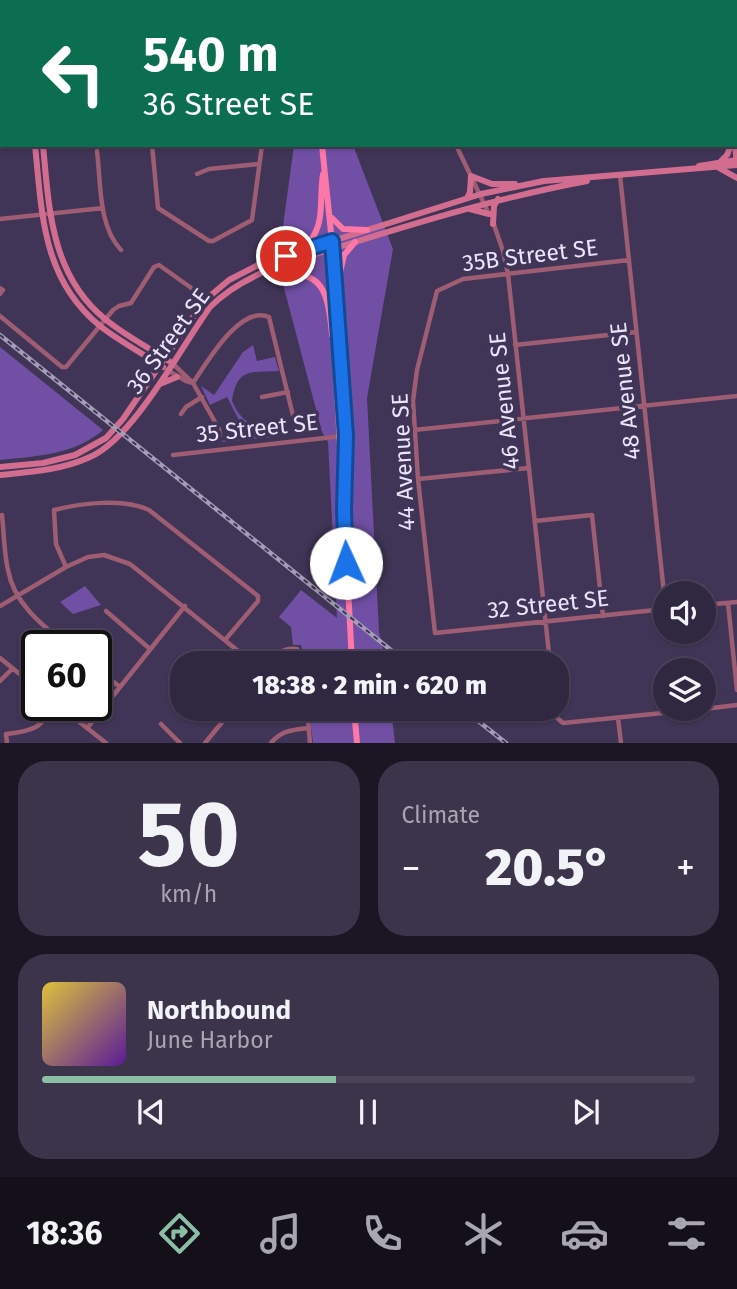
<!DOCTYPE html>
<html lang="en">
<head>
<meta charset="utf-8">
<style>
  body { margin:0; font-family:"Fira Sans",sans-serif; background:#3c344b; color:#f1f3f6; height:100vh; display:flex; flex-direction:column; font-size:26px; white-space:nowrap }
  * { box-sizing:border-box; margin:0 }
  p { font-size:23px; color:#a8a6b1 }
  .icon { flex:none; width:38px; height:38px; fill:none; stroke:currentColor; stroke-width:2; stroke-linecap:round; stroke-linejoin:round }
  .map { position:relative; height:743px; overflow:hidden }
  .side { display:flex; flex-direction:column; gap:18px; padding:18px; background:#1a1623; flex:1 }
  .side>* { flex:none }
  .hud { position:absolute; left:0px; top:0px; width:738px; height:147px; box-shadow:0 2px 5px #0004,0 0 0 2px #4b4459; background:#0b6e4f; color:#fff; overflow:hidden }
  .buttons { position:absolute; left:653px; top:581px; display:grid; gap:14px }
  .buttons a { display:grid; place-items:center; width:63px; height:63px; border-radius:50%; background:#302840; box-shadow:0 2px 5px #0004,0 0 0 2px #4b4459; font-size:35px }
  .speed { position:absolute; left:21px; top:630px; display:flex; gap:14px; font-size:35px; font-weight:700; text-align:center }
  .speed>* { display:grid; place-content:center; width:91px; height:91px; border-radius:50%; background:#302840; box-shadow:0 2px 5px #0004,0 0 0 2px #4b4459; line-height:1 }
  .speed .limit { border:4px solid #111; border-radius:10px; background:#fff; color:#111 }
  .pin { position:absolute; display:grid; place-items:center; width:60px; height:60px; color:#fff; margin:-30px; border:4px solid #fff; border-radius:50%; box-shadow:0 2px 7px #0007 }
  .me { position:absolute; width:77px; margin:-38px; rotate:358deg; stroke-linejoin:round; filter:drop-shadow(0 0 5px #0008) }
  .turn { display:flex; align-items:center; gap:24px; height:147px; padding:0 28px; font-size:32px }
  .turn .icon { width:91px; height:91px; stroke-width:2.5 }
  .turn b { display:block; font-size:49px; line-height:60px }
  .big { font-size:52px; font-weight:800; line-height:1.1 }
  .side .card { flex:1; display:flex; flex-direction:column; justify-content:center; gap:10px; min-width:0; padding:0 24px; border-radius:28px; background:#3c344b }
  .side .dial { align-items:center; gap:0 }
  .dial b { font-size:91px; line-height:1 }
  .song { display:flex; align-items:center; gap:21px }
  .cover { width:84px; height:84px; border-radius:10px; background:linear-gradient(135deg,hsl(50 70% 55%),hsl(270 70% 35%)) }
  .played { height:7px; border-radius:4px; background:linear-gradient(90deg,#8abfa5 45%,#4b4459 45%) }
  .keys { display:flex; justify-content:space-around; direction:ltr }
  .heat { display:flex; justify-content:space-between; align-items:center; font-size:38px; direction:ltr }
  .side .tiles { flex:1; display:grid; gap:18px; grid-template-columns:1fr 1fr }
  .card:last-child { grid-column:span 2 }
  .trip { position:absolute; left:170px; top:651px; width:399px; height:70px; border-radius:28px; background:#302840; box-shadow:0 2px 5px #0004,0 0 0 2px #4b4459; font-weight:800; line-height:70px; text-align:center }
  .tab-bar { display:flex; height:112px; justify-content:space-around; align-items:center; background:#13101a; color:#a8a6b1 }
  .tab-bar .icon { width:49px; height:49px }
  .tab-bar .on { color:#8abfa5 }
  .tab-bar b { font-size:32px; color:#f1f3f6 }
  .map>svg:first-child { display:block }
  .green { fill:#704fa4 }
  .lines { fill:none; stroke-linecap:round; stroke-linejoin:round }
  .street { stroke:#9e5d72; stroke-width:4.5 }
  .secondary { stroke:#d36d90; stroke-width:6 }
  .primary { stroke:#fc78a7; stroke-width:6 }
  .rail-casing { stroke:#a59db7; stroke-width:4.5 }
  .rail { stroke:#403556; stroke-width:2; stroke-dasharray:5; stroke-linecap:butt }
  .route-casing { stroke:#114b97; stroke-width:18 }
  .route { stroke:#1a73e8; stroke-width:12 }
  .labels { text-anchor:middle; stroke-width:7; stroke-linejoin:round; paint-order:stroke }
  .street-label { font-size:23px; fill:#ebe5fa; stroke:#403556 }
</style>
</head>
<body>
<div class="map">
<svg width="737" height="743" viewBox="0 0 737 743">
  <rect width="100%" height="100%" fill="#403556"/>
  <!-- green -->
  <path class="green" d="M294,145H353L393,249L367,398L379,632L386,663H305L301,645H293L291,627L279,617L301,590L337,618L328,442L322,432L284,288L278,278L280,248Z
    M253,345L257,361L275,357L279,371C252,373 237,366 232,401C240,419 250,429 271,423L273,437L221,442L243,428L227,397L210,405L201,386L214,395L243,352Z
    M0,347L103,430C74,455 37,456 0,460Z
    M85,586L101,605L73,614L60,602Z
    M309,709H391L395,743H313Z"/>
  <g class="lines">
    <!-- street -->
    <path class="street" d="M10,0V2
      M64,0V2
      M257,0V2
      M423,0V2
      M0,44L2,42
      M152,145L158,208L209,241H213L252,220L262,145
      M456,145L489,214
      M97,151C101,183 98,226 121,250
      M197,174L209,169L259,164
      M620,175L665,603
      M0,219L103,208
      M493,222L503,251L508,274L550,663
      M629,260L463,279L437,291L417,370L413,401L418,479L435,633L665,609
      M0,288L3,290L0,294
      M0,316L62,367H66L113,310L119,306L131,303L154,267L159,265L190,287L204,301
      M515,345L636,332
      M172,363L193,383L219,429L220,436
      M167,370L186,381L193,383
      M193,383C206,364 240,304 269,317L296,428
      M262,397L288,392
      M181,414L186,407L202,397
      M414,430L737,396
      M173,455L342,436
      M418,479L529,468
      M2,515C4,533 4,553 8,570C14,604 43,626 68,646
      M535,521L592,515L603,616
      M66,567L56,544L54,510C82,503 123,498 149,510L258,596V601L225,640
      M728,603L737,690
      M704,605L737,602
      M0,606L66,567L88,557L104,555L130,564L253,663
      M106,611L150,649
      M0,658L37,688
      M271,663C278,653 284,647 297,649L300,653L302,663
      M96,668L120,687
      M0,681L12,669
      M58,705L106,743
      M307,709L310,743
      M555,709L556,717L563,723L703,709
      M704,709L737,705
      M618,718L621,743
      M161,724L180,743
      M88,727L185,606
      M7,743L6,734C35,731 39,728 57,705
      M205,743L233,709
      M271,743C282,730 293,730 309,728"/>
    <!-- secondary -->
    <path class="secondary" d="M200,0L201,2
      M719,0L720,2
      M0,117H2
      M35,145C42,213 42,279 100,326C119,341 142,353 163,367
      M43,145C49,209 51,275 105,319C124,335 148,347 169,361
      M735,145L737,164
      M721,161L727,155L731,145
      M699,166L737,160
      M719,168L737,178
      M467,198L470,192L471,176L492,184H515
      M470,209L489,214
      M493,224L494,206L498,199
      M154,351L160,350L178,338
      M160,384L177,377
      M0,467L43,463L75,455L106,438L123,419L204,301L229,280L260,264L481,194L544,181L737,165
      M0,475C30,472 62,470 90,457C134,438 181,347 210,307C248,269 305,258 355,242C432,218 507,196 587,181"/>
    <!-- primary -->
    <path class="primary" d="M307,0L308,2
      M322,145C334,266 350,388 344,510
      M332,218L343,229L367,230
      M302,251C328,224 318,207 323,174
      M263,272C320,271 327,280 332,335
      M338,281L344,255L355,242
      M336,327L335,357L342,481
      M344,509L352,663
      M354,709L357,743"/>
    <!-- rail casing -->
    <g class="rail-casing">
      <path id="rail" d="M0,335L407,663
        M463,709L506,743"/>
    </g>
    <!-- rail -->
    <use href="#rail" class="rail"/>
  </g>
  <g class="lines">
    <!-- route casing -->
    <g class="route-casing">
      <path id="route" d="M286,256L332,241L346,436L344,510L346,563"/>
    </g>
    <!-- route -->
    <use href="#route" class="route"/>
  </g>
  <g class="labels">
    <!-- street labels -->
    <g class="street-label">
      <text transform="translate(530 255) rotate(-7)" y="8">35B Street SE</text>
      <text transform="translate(168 341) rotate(-54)" y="8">36 Street SE</text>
      <text transform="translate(625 391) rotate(-96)" y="8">48 Avenue SE</text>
      <text transform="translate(504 401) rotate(-96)" y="8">46 Avenue SE</text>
      <text transform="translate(257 428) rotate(-6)" y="8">35 Street SE</text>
      <text transform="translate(403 462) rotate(-93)" y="8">44 Avenue SE</text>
      <text transform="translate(548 604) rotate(-6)" y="8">32 Street SE</text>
    </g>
  </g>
</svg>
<div class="buttons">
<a><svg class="icon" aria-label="sound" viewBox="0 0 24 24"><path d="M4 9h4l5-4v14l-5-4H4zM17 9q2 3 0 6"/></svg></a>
<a><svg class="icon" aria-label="layers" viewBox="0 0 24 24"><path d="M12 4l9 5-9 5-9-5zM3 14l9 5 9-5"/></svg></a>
</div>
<div class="speed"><div class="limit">60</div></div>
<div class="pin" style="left:286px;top:256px;background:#d93025"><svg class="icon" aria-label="arrive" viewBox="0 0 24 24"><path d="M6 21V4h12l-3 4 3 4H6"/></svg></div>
<svg class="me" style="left:346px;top:563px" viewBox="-20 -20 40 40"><circle r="19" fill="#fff"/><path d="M0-13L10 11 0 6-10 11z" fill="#1a73e8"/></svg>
<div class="trip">18:38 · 2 min · 620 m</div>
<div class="hud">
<div class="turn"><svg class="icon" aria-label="left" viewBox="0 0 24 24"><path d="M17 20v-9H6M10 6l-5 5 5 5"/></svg><div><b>540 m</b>36 Street SE</div></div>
</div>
</div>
<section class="side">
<div class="tiles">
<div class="card dial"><b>50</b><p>km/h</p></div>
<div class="card"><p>Climate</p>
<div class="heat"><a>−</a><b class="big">20.5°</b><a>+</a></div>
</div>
<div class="card">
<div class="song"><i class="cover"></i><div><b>Northbound</b><p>June Harbor</p></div></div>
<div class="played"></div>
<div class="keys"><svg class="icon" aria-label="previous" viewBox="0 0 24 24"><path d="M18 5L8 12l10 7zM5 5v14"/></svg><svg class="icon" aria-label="pause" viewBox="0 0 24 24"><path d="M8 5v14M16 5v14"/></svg><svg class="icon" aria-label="next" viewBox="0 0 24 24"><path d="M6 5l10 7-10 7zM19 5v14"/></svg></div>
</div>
</div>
</section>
<nav class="tab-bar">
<b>18:36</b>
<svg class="icon on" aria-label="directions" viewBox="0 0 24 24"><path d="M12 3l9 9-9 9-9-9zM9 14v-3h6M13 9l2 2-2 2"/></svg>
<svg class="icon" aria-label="music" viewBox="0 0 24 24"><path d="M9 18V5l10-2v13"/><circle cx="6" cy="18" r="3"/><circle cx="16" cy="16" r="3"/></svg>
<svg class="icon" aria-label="phone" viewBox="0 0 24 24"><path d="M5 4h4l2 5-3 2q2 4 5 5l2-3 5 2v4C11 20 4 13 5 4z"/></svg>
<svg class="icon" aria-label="climate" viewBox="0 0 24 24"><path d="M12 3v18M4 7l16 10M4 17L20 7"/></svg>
<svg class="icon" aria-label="car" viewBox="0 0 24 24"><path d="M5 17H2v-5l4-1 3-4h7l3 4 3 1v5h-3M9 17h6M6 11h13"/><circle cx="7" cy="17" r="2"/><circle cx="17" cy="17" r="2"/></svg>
<svg class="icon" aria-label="filters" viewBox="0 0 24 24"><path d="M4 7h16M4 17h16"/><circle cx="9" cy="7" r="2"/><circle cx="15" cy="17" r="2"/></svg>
</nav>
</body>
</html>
